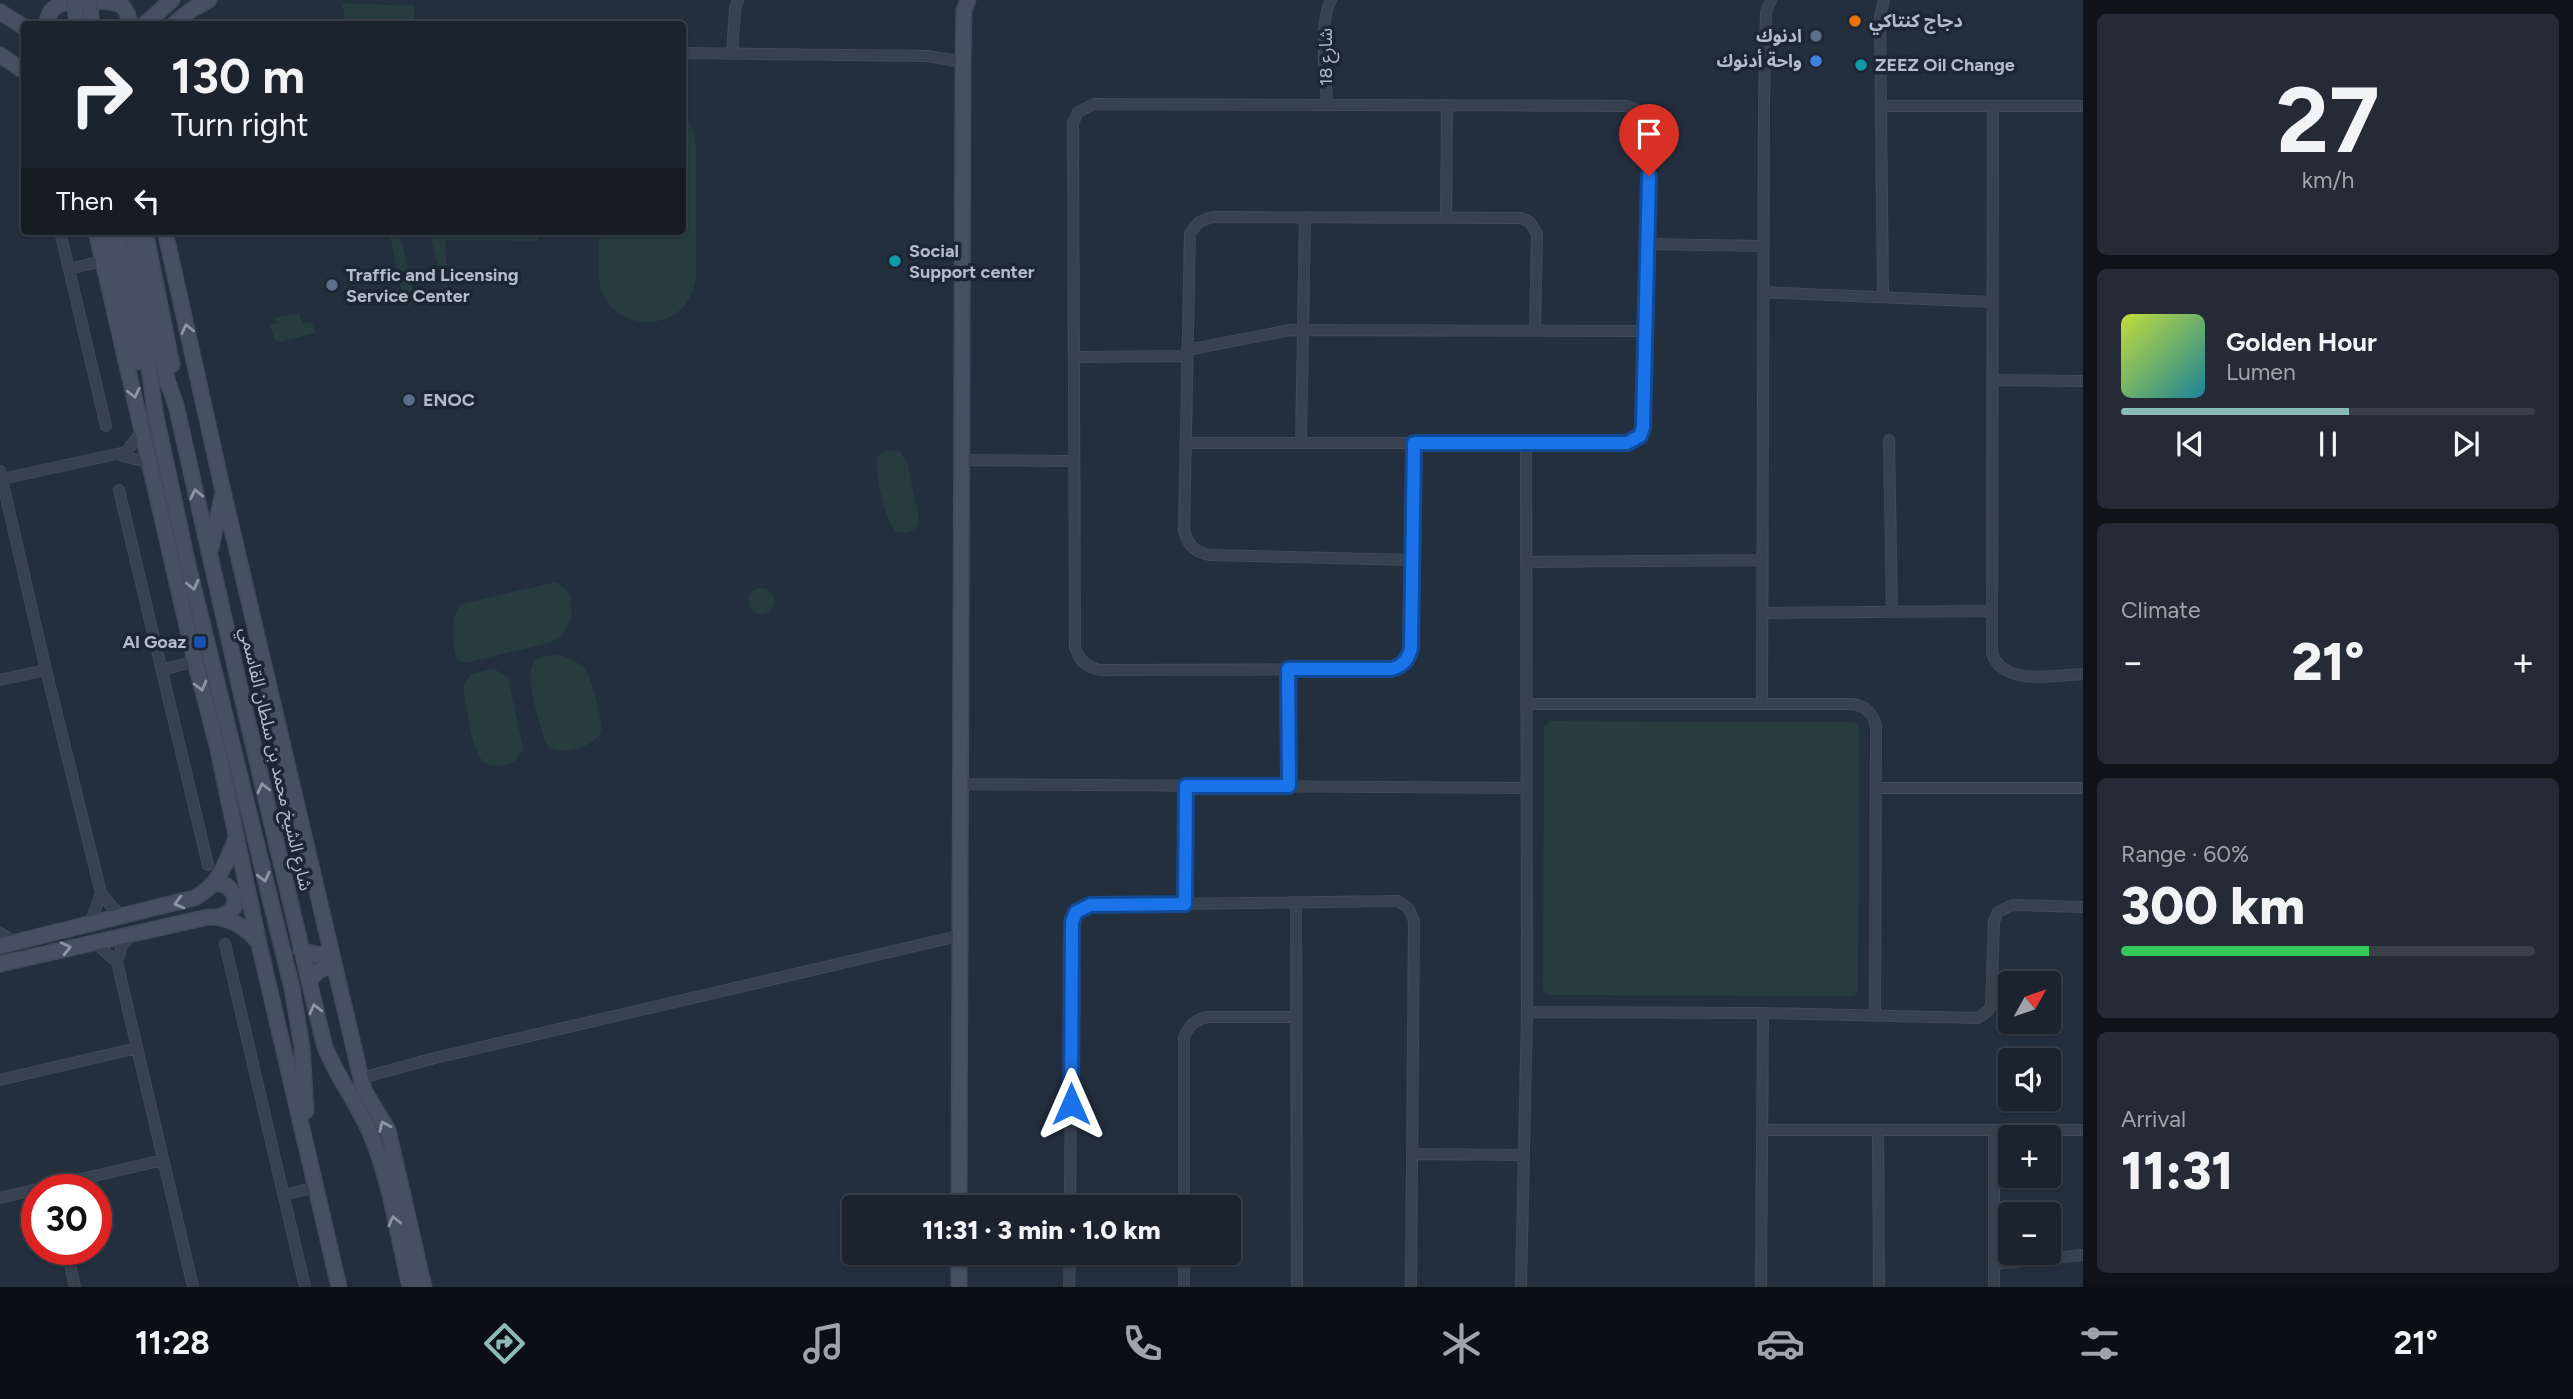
<!DOCTYPE html>
<html lang="en">
<head>
<meta charset="utf-8">
<style>
  body { margin:0; font-family:Figtree,"Noto Sans Arabic",sans-serif; background:#242b36; color:#f1f3f6; height:100vh; display:flex; flex-direction:column; font-size:26px; white-space:nowrap }
  * { box-sizing:border-box; margin:0 }
  p { font-size:23px; color:#a0a4aa }
  .icon { flex:none; width:38px; height:38px; fill:none; stroke:currentColor; stroke-width:2; stroke-linecap:round; stroke-linejoin:round }
  .map { position:relative; flex:1; overflow:hidden }
  .side { display:flex; flex-direction:column; gap:14px; padding:14px; background:#0f1319; width:490px }
  .side>* { flex:none }
  .hud { position:absolute; left:21px; top:21px; width:665px; height:214px; border-radius:7px; box-shadow:0 2px 5px #0004,0 0 0 2px #39404a; background:#1b232e; color:#f1f3f6; overflow:hidden }
  .needle { width:46px; rotate:50deg }
  .fabs { position:absolute; left:1998px; top:971px; display:grid; gap:14px }
  .fabs a { display:grid; place-items:center; width:63px; height:63px; border-radius:7px; background:#1b232e; box-shadow:0 2px 5px #0004,0 0 0 2px #39404a; font-size:35px }
  .speed { position:absolute; left:21px; top:1174px; display:flex; gap:14px; font-size:35px; font-weight:700; text-align:center }
  .speed>* { display:grid; place-content:center; width:91px; height:91px; border-radius:50%; background:#1b232e; box-shadow:0 2px 5px #0004,0 0 0 2px #39404a; line-height:1 }
  .speed .limit { border:10px solid #d22; background:#fff; color:#111 }
  .pin { position:absolute; display:grid; place-items:center; width:60px; height:60px; color:#fff; margin:-72px -30px; border-radius:50% 50% 50% 0; rotate:-45deg; box-shadow:0 0 7px #0007 }
  .pin .icon { rotate:45deg }
  .me { position:absolute; width:77px; margin:-38px; rotate:0deg; stroke-linejoin:round; filter:drop-shadow(0 0 5px #0008) }
  .turn { display:flex; align-items:center; gap:24px; height:147px; padding:0 35px; font-size:32px }
  .turn .icon { width:91px; height:91px; stroke-width:2.5 }
  .turn b { display:block; font-size:49px; line-height:60px }
  .then { display:flex; align-items:center; height:66px; padding:0 35px; background:#0003; gap:14px; font-size:26px }
  .big { font-size:52px; font-weight:800; line-height:1.1 }
  .side .card { flex:1; display:flex; flex-direction:column; justify-content:center; gap:10px; min-width:0; padding:0 24px; border-radius:10px; background:#242b36 }
  .side .dial { align-items:center; gap:0 }
  .dial b { font-size:91px; line-height:1 }
  .song { display:flex; align-items:center; gap:21px }
  .cover { width:84px; height:84px; border-radius:10px; background:linear-gradient(135deg,hsl(70 70% 55%),hsl(190 70% 35%)) }
  .played { height:7px; border-radius:4px; background:linear-gradient(90deg,#8bbbb9 55%,#39404a 55%) }
  .keys { display:flex; justify-content:space-around; direction:ltr }
  .heat { display:flex; justify-content:space-between; align-items:center; font-size:38px; direction:ltr }
  .charge { height:10px; border-radius:5px; background:linear-gradient(90deg,#34c759 60%,#39404a 0) }
  .trip { position:absolute; left:842px; top:1195px; width:399px; height:70px; border-radius:7px; background:#1b232e; box-shadow:0 2px 5px #0004,0 0 0 2px #39404a; font-weight:800; line-height:70px; text-align:center }
  .menu { display:flex; height:112px; justify-content:space-around; align-items:center; background:#0b0e12; color:#a0a4aa }
  .menu .icon { width:49px; height:49px }
  .menu .selected { color:#8bbbb9 }
  .menu b { font-size:32px; color:#f1f3f6 }
  main { display:flex; flex:1; min-height:0 }
  .map>svg:first-child { display:block }
  .green { fill:#263c3f }
  .lines { fill:none; stroke-linecap:round; stroke-linejoin:round }
  .street-casing { stroke:#414a57; stroke-width:12 }
  .secondary-casing { stroke:#414a57; stroke-width:17 }
  .street { stroke:#38414e; stroke-width:10 }
  .secondary { stroke:#465061; stroke-width:14 }
  .secondary-bridge-casing { stroke:#414a57; stroke-width:17; stroke-linecap:butt }
  .secondary-bridge { stroke:#465061; stroke-width:14 }
  .oneway { stroke:#8e96a5 }
  .route-casing { stroke:#114b97; stroke-width:18 }
  .route { stroke:#1a73e8; stroke-width:12 }
  .food-dot { fill:#e8710a; stroke:#1d2633; stroke-width:2.5 }
  .service-dot { fill:#5c6f8a; stroke:#1d2633; stroke-width:2.5 }
  .shop-dot { fill:#3f7fe0; stroke:#1d2633; stroke-width:2.5 }
  .culture-dot { fill:#0f9aa8; stroke:#1d2633; stroke-width:2.5 }
  .transit-dot { fill:#1a4fb4; stroke:#1d2633; stroke-width:2.5 }
  .labels { text-anchor:middle; stroke-width:7; stroke-linejoin:round; paint-order:stroke }
  .poi-label { font-size:18px; font-weight:bold; fill:#b4bcc9; stroke:#1d2633; text-anchor:start }
  .street-label { font-size:18px; fill:#b4bcc9; stroke:#1d2633 }
</style>
</head>
<body>
<main>
<div class="map">
<svg width="2083" height="1287" viewBox="0 0 2083 1287">
  <rect width="100%" height="100%" fill="#242f3e"/>
  <!-- green -->
  <path class="green" d="M342,3L414,6V24H346Z
    M683,112L694,131L696,148V278C693,289 691,299 683,307C661,331 618,325 604,296C595,277 599,252 599,231H682Z
    M389,231H399L416,303L405,306Z
    M429,231H538V241L445,240L448,293L456,294V297L448,303Z
    M299,313L302,324L312,322L315,333L280,342L275,340L270,325L277,323L275,318Z
    M887,450L900,452L907,461L919,519L917,527L908,533L896,532C886,523 873,469 878,456Z
    M556,582L570,594C574,616 572,629 552,642L466,663L457,660C452,640 449,621 461,604Z
    M748 601a13 13 0 1 1 26 0a13 13 0 1 1-26 0Z
    M560,655C570,658 581,663 587,672C592,680 603,723 601,731C597,745 566,755 553,749C550,748 547,744 545,742C541,725 523,676 534,662C539,655 552,656 560,655Z
    M494,669L508,677L523,749C518,759 515,763 503,765C496,766 489,766 483,761C471,749 466,705 463,687L471,674Z
    M1550,721L1854,722L1859,727L1858,992L1853,996L1548,995L1543,989L1544,726Z"/>
  <g class="lines">
    <!-- street casing -->
    <g class="street-casing">
      <path id="street" d="M682,53L927,56L963,62
        M732,54L735,9L738,0
        M1327,105C1326,77 1318,24 1331,0
        M1881,106H2083
        M1993,106L1992,653C2003,687 2054,675 2083,674
        M1446,218L1447,105
        M60,231L106,426
        M1648,244L1763,246
        M69,269L102,261
        M1763,292L1992,302
        M1883,297L1880,17L1884,0
        M1187,350L1290,330L1646,331
        M1074,357L1187,356
        M1993,380L2083,381
        M1889,440L1892,612
        M1186,443H1627L1636,440L1643,427L1649,130C1647,116 1640,109 1626,106L1094,104L1078,112L1073,123L1075,647C1079,660 1086,667 1100,670L1391,669L1402,664L1411,648L1414,443
        M1301,443L1305,217
        M119,455L143,461L149,467
        M961,460L1074,461
        M0,471L46,670L101,893L111,906L124,917
        M2,479L126,452L142,431
        M119,490L208,865
        M1412,560L1209,555C1195,552 1188,545 1184,531L1190,233L1199,222L1212,217L1521,218L1530,222L1537,234L1535,331
        M1526,562L1763,560
        M1763,613L1992,611
        M1288,669L1289,786
        M162,670L195,661
        M0,680L46,670
        M1526,704H1853C1866,706 1874,714 1876,727L1875,1015
        M1762,704L1764,99L1766,12L1771,0
        M962,784L1526,788
        M1876,788H2083
        M1296,902L1297,1287
        M1185,904L1186,786
        M90,924L101,893
        M0,933L15,942
        M132,934L122,946L117,962L193,1287
        M94,942L117,962
        M225,944L305,1287
        M1527,1012L1763,1013L1978,1018L1988,1011L1991,1006L1994,921L1998,912L2012,905L2083,907
        M361,1078L435,1058L958,936
        M0,1080L137,1048
        M1762,1130H2083
        M1994,1130V1287
        M1878,1131L1879,1287
        M1412,1154L1523,1155
        M284,1195L316,1187
        M0,1198L163,1160
        M1070,1208L1072,922L1080,909L1090,905L1398,901L1409,909L1414,921L1411,1287
        M1184,1208V1038C1188,1026 1195,1019 1208,1017H1296
        M67,1250L75,1287
        M1995,1264L2083,1255
        M1069,1287L1070,1253
        M1184,1287V1253
        M1521,1287L1527,1012L1526,443
        M1761,1287L1763,1013"/>
    </g>
    <!-- secondary casing -->
    <g class="secondary-casing">
      <path id="secondary" d="M75,8L77,24
        M90,8L92,24
        M0,12L24,27
        M47,24C48,16 49,11 57,6C68,0 111,0 121,5C127,10 129,17 130,24
        M145,24L172,0
        M174,24L191,10L209,0
        M0,55L24,71
        M96,231L195,661L217,745L259,944L339,1287
        M105,231L139,362
        M116,231L148,360L155,412L188,565L292,988L302,1047L306,1111
        M131,231L168,383L176,405L241,693L324,1044C336,1077 358,1103 371,1135C391,1183 398,1237 410,1287
        M145,231L172,365
        M165,231L223,491L361,1078L364,1090L388,1130L424,1287
        M211,548L223,493
        M215,883L227,886L235,895L234,908L226,914L218,917
        M0,946L194,898C219,886 226,863 236,838
        M301,950L318,955L331,952
        M0,964L208,917C229,917 245,926 258,942
        M309,981L317,972L333,964
        M959,1208L963,62L964,10L968,0
        M959,1287V1253"/>
    </g>
    <!-- street -->
    <use href="#street" class="street"/>
    <!-- secondary -->
    <use href="#secondary" class="secondary"/>
    <!-- secondary-bridge casing -->
    <g class="secondary-bridge-casing">
      <path id="secondary-bridge" d="M75,0V8
        M89,0L90,8"/>
    </g>
    <!-- secondary-bridge -->
    <use href="#secondary-bridge" class="secondary-bridge"/>
  </g>
  <!-- one-way arrows -->
  <defs><path id="oneway-chevron" d="M-2-3.5L2.5 0L-2 3.5" fill="none" stroke-width="1.6" stroke-linecap="round" stroke-linejoin="round" transform="scale(1.75)"/></defs>
  <g class="oneway">
    <use href="#oneway-chevron" transform="translate(187 329) rotate(-103)"/>
    <use href="#oneway-chevron" transform="translate(134 393) rotate(77)"/>
    <use href="#oneway-chevron" transform="translate(196 494) rotate(-102)"/>
    <use href="#oneway-chevron" transform="translate(193 585) rotate(77)"/>
    <use href="#oneway-chevron" transform="translate(201 686) rotate(75)"/>
    <use href="#oneway-chevron" transform="translate(263 788) rotate(-103)"/>
    <use href="#oneway-chevron" transform="translate(264 877) rotate(76)"/>
    <use href="#oneway-chevron" transform="translate(179 903) rotate(165)"/>
    <use href="#oneway-chevron" transform="translate(66 948) rotate(-13)"/>
    <use href="#oneway-chevron" transform="translate(315 1009) rotate(-104)"/>
    <use href="#oneway-chevron" transform="translate(384 1126) rotate(-113)"/>
    <use href="#oneway-chevron" transform="translate(394 1221) rotate(-103)"/>
  </g>
  <g class="lines">
    <!-- route casing -->
    <g class="route-casing">
      <path id="route" d="M1071,1104L1072,922L1076,912L1090,905L1185,904L1186,786H1289L1288,669H1391C1403,666 1408,660 1411,648L1414,443H1627L1640,436L1643,427L1649,176"/>
    </g>
    <!-- route -->
    <use href="#route" class="route"/>
  </g>
  <!-- markers -->
  <circle class="food-dot" cx="1855" cy="21" r="7"/>
  <g class="service-dot">
    <circle cx="1816" cy="36" r="7"/>
    <circle cx="332" cy="285" r="7"/>
    <circle cx="409" cy="400" r="7"/>
  </g>
  <circle class="shop-dot" cx="1816" cy="61" r="7"/>
  <g class="culture-dot">
    <circle cx="1861" cy="65" r="7"/>
    <circle cx="895" cy="261" r="7"/>
  </g>
  <rect class="transit-dot" x="193" y="635" width="14" height="14" rx="3.5"/>
  <g class="labels">
    <!-- poi labels -->
    <g class="poi-label">
      <text x="1869" y="27">دجاج كنتاكي</text>
      <text x="1802" y="42" text-anchor="end">ادنوك</text>
      <text x="1802" y="67" text-anchor="end">واحة أدنوك</text>
      <text x="1875" y="71">ZEEZ Oil Change</text>
      <text x="909" y="257">Social<tspan x="909" dy="21">Support center</tspan></text>
      <text x="346" y="281">Traffic and Licensing<tspan x="346" dy="21">Service Center</tspan></text>
      <text x="423" y="406">ENOC</text>
      <text x="186" y="648" text-anchor="end">Al Goaz</text>
    </g>
    <!-- street labels -->
    <g class="street-label">
      <text transform="translate(1326 57) rotate(-90)" y="6">شارع 18</text>
      <text transform="translate(276 759) rotate(77)" y="6">شارع الشيخ محمد بن سلطان القاسمي</text>
    </g>
  </g>
</svg>
<div class="fabs">
<a><svg class="needle" viewBox="-14 -14 28 28"><path d="M0-13l5 13h-10z" fill="#e53935"/><path d="M0 13l5-13h-10z" fill="#a0a4aa"/></svg></a>
<a><svg class="icon" aria-label="sound" viewBox="0 0 24 24"><path d="M4 9h4l5-4v14l-5-4H4zM17 9q2 3 0 6"/></svg></a>
<a>+</a>
<a>−</a>
</div>
<div class="speed"><div class="limit">30</div></div>
<div class="pin" style="left:1649px;top:176px;background:#d93025"><svg class="icon" aria-label="arrive" viewBox="0 0 24 24"><path d="M6 21V4h12l-3 4 3 4H6"/></svg></div>
<svg class="me" style="left:1071px;top:1104px" viewBox="-20 -20 40 40"><path d="M0-17L14 15 0 8-14 15z" fill="#1a73e8" stroke="#fff" stroke-width="4"/></svg>
<div class="trip">11:31 · 3 min · 1.0 km</div>
<div class="hud">
<div class="turn"><svg class="icon" aria-label="right" viewBox="0 0 24 24"><path d="M7 20v-9h11M14 6l5 5-5 5"/></svg><div><b>130 m</b>Turn right</div></div>
<div class="then">Then<svg class="icon" aria-label="left" viewBox="0 0 24 24"><path d="M17 20v-9H6M10 6l-5 5 5 5"/></svg></div>
</div>
</div>
<section class="side">
<div class="card dial"><b>27</b><p>km/h</p></div>
<div class="card">
<div class="song"><i class="cover"></i><div><b>Golden Hour</b><p>Lumen</p></div></div>
<div class="played"></div>
<div class="keys"><svg class="icon" aria-label="previous" viewBox="0 0 24 24"><path d="M18 5L8 12l10 7zM5 5v14"/></svg><svg class="icon" aria-label="pause" viewBox="0 0 24 24"><path d="M8 5v14M16 5v14"/></svg><svg class="icon" aria-label="next" viewBox="0 0 24 24"><path d="M6 5l10 7-10 7zM19 5v14"/></svg></div>
</div>
<div class="card"><p>Climate</p>
<div class="heat"><a>−</a><b class="big">21°</b><a>+</a></div>
</div>
<div class="card"><p>Range · 60%</p><b class="big">300 km</b><div class="charge"></div></div>
<div class="card"><p>Arrival</p><b class="big">11:31</b></div>
</section>
</main>
<nav class="menu">
<b>11:28</b>
<svg class="icon selected" aria-label="directions" viewBox="0 0 24 24"><path d="M12 3l9 9-9 9-9-9zM9 14v-3h6M13 9l2 2-2 2"/></svg>
<svg class="icon" aria-label="music" viewBox="0 0 24 24"><path d="M9 18V5l10-2v13"/><circle cx="6" cy="18" r="3"/><circle cx="16" cy="16" r="3"/></svg>
<svg class="icon" aria-label="phone" viewBox="0 0 24 24"><path d="M5 4h4l2 5-3 2q2 4 5 5l2-3 5 2v4C11 20 4 13 5 4z"/></svg>
<svg class="icon" aria-label="climate" viewBox="0 0 24 24"><path d="M12 3v18M4 7l16 10M4 17L20 7"/></svg>
<svg class="icon" aria-label="car" viewBox="0 0 24 24"><path d="M5 17H2v-5l4-1 3-4h7l3 4 3 1v5h-3M9 17h6M6 11h13"/><circle cx="7" cy="17" r="2"/><circle cx="17" cy="17" r="2"/></svg>
<svg class="icon" aria-label="filters" viewBox="0 0 24 24"><path d="M4 7h16M4 17h16"/><circle cx="9" cy="7" r="2"/><circle cx="15" cy="17" r="2"/></svg>
<b>21°</b>
</nav>
</body>
</html>
